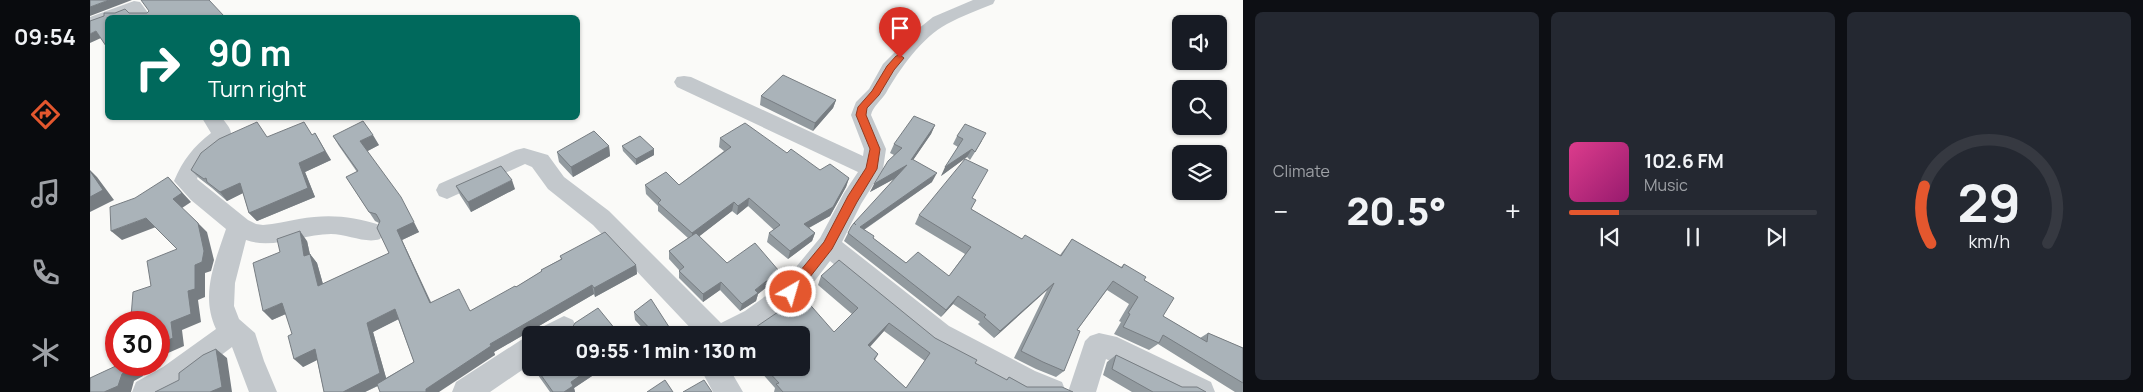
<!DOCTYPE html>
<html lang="en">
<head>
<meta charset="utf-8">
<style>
  body { margin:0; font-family:Manrope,sans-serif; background:#242831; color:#f1f3f6; height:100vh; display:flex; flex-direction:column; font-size:19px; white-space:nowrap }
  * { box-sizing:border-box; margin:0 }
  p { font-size:16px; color:#9ea1a6 }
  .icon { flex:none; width:28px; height:28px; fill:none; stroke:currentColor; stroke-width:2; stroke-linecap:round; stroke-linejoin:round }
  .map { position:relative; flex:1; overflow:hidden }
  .panel { display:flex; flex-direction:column; gap:12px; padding:12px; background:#0d0f14; width:900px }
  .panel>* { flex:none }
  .banner { position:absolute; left:15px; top:15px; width:475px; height:105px; border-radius:8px; box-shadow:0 1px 4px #0004; background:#00695c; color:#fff; overflow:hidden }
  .buttons { position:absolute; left:1082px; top:15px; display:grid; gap:10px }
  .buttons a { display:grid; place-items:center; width:55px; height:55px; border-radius:8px; background:#171b24; box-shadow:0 1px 4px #0004; font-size:25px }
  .speed { position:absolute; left:15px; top:311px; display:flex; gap:10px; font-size:25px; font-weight:700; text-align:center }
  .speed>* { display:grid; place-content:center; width:65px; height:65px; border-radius:50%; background:#171b24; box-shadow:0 1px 4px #0004; line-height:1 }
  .speed .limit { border:8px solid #d22; background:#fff; color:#111 }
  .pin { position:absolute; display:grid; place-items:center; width:42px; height:42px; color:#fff; margin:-51px -21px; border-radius:50% 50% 50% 0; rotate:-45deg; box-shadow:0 0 5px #0007 }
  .pin .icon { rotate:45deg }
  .me { position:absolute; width:55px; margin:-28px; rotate:38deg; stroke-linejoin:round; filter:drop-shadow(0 0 4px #0008) }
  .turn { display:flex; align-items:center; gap:18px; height:105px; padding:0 20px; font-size:22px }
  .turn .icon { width:65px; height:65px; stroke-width:2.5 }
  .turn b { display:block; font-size:35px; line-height:42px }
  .big { font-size:38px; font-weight:800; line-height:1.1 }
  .panel .widget { flex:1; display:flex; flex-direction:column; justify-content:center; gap:8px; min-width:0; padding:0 18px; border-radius:8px; background:#242831 }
  .panel .dial { align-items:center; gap:0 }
  .dial svg { height:130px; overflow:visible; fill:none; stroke:#363941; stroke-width:7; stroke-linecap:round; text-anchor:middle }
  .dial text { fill:#f1f3f6; stroke:none }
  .song { display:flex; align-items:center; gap:15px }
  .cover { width:60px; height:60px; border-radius:8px; background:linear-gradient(135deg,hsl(330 70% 55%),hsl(320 70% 35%)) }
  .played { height:5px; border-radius:2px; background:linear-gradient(90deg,#e4572e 20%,#363941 20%) }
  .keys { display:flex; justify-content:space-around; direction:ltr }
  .heat { display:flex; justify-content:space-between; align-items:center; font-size:28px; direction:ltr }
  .panel .tiles { flex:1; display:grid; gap:12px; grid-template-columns:repeat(3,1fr) }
  .trip { position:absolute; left:432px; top:326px; width:288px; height:50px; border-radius:8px; background:#171b24; box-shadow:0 1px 4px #0004; font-weight:800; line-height:50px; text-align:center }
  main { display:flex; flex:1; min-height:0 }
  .tab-bar { display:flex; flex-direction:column; width:90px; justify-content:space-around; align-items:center; background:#090b0e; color:#9ea1a6 }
  .tab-bar .icon { width:35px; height:35px }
  .tab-bar .on { color:#e4572e }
  .tab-bar b { font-size:22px; color:#f1f3f6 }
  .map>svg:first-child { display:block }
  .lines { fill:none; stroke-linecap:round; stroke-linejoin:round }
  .street { fill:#c3c8cc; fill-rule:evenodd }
  .wall { fill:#929a9f; fill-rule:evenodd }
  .shaded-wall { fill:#777d82 }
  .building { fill:#aab3b9; stroke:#777d82; fill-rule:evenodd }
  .route { fill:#e4572e; stroke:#94391e }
</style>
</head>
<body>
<main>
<nav class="tab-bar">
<b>09:54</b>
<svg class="icon on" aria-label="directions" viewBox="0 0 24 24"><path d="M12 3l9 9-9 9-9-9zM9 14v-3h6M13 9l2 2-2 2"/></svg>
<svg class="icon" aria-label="music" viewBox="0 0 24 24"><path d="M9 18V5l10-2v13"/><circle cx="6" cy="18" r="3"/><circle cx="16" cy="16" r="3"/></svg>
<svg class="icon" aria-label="phone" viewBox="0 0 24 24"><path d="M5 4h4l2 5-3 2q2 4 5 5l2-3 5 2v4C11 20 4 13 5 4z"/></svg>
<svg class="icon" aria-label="climate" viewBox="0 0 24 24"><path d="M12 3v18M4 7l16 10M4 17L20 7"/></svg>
</nav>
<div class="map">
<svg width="1153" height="392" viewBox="0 0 1153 392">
  <rect width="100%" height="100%" fill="#fafaf8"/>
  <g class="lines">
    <!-- street -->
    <path class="street" d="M883,0H905L903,4C888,10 872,16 857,24C832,37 809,70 796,93C791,101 783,106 781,115L796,149L793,169L771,204L752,242L859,326L945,371L972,382L976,392H929L841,344L740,261L710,300L660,335H607L503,225L458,189L442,167L435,164L357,199L349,196L346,190L349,184L426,150L434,148L458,155L474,177L519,211L631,323L655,311L692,284L730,238L754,193L768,172L587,87L584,82L587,77L594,76L601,77L773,156L774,149L761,115L766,102L779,89L793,64L828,29L843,17Z
      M44,1L50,2L62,18H44L41,13L30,18H18V22L0,28V17Z
      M112,118H132C135,122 142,129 141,135C140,145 124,151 119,158C113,164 110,171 107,179L158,220L166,224L173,225C185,224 197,221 209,219C238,214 262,216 290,225L294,232L290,239C276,244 257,234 241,234C212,234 183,250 156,240L145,283L144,306L149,319L165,333L174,361L187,392H159L142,347L82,392H42L46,382L73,367L126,329C110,295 125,262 136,229L101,200L84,181C93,160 103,147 121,133Z
      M474,316L483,320L487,328L484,335H450L454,326Z
      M1009,333L1027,337L1121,382L1125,392H1082L1016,359L1006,392H978L995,341L1000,336Z
      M441,336V364L400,392H362L366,382L431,340Z
      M610,368H639L653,392H623Z"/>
  </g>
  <!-- wall -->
  <path class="wall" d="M671,96L746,100L743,108L723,131L670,105Z
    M845,125L841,134L823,160L842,182L774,230L783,238L816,263L859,276L875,254L825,224L829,215L882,198L881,209L932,239L970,255L982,239L1031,267L1034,264L1054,280L1073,316L1110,338L1118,333L1153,348V392H1145L1068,344L1059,350L1024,334L1031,322L1029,321L1039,304L1017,290L987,330L974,371L966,377L946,369L924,358L957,290L904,338L888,324L890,322L863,304L851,317L754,241L758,233L804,179L780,192L804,155L800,153L804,144Z
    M222,135L241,160L215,172L225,197L167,221L159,213L153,193L137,201L122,188L109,178L101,170L177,137Z
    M243,136L289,145L277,151L329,232L312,240L341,302L380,311L426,287L452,271L451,270L471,259L470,256L546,265L547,274L505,297L504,294L404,352L405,355L288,386L275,392H234L227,360L213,367L196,314L182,320L217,241L220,254L227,263L233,284L299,253L289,223L285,221L256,177L267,172L249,146ZM308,319L324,362L296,378L283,332Z
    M867,136L892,141L880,160L877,157L851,176L868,147L863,144Z
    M630,138L697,153L730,170L759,178L756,187L740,216L719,228L725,233L722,241L698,259L677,242L679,233L684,230L658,206L647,215L642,211L609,236L637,263L687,279L668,294L666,301L650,311L630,290L613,302L589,278V270L579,259V251L598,238L568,211V206L556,194L555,185H589L634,151L629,147Z
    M519,146L520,156L483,177L469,162L467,152Z
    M532,146L564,155L546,165L533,151Z
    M366,186L425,189L381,212L370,195Z
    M731,276L845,338L885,363L916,380L919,377L937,387L983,392H684L685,388L671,372L672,371L669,368H711L663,329L690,314L744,332L762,314L728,285ZM794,331L835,361L816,388L785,360L788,354L780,347Z
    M544,312L581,335H559L545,320Z
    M1026,355L1092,387L1116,392H1042L1013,375L1017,362Z
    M443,368H504L505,374L484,388L485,392H460Z"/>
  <!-- shaded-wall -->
  <path class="shaded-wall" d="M19,0H42L0,16V7Z
    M6,31L11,38L0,43V34Z
    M746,100L743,108L723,131L725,123Z
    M845,125L841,134L817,169L821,160Z
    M225,133L241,160L215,172L225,197L167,221L159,213L209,163Z
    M283,135L289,145L276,152L270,141Z
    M519,146L520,156L483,177L481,167Z
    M564,149V155L546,165V159Z
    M882,149L877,157L851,176L855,167Z
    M817,165L813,174L780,192L784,184Z
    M0,170L7,177L24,200L0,212Z
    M847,173L842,182L766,235L770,227Z
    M78,177L101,202L92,208L83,199Z
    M759,178L756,187L740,216L711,232L714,224Z
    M422,180L425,189L381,212L378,202Z
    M150,183L157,191L137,201L130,192Z
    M659,198L658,206L647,215L648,206Z
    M644,202L642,211L602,242V233Z
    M56,218L66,227L32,240L21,231Z
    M324,222L329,232L312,240L345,312L340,303L307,230Z
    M108,223L117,232L124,260L121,271L115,273V297L108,300L111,322L92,330L94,346L69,357V344L98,291Z
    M210,231L217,241L222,265L214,256Z
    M725,233L722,241L698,259L700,251Z
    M220,254L227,263L236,295L228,286Z
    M546,265L547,274L505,297L504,288Z
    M689,271L687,279L668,294L666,301L650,311L652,304L665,290Z
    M631,282L630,290L613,302V294Z
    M964,283L957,290L904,338L910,331Z
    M502,285L504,294L404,352L405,355L349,392H336V389L400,344Z
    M868,296L863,304L851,317L856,310Z
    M192,303L200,312L182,320L173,311Z
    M305,309L311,318L283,332L297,381L275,392H253L277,323Z
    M799,323L794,331L774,353L778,345Z
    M581,330V335H574Z
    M126,349L137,358L142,392H120Z
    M225,349L233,357L213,367L204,359Z
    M40,365H50L49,366L52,368L53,376L44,381L41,392H14Z
    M501,368H504L505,374L484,388L485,392H474L481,382Z"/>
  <!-- building -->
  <path class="building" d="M0,0H19L0,7Z
    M51,0H119L134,16L131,18H86L84,16L79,18H18V46H16L6,31L0,34V21L14,16V13H25L35,9L39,13H57L59,11Z
    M693,75L746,100L725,123L671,96Z
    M824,116L845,125L821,160L822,159L847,173L770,227L784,236L783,238L816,263L828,252L859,276L881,247L829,215L875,159L898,170L882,198L886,200L881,209L932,239L935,235L971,256L982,239L1032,268L1034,264L1056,277L1054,280L1084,298L1073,316L1117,342L1118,333L1153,348V383L1073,335L1069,343L1033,327L1040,314L1038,313L1048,297L1023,281L987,330L990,331L974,371L953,362L931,351L964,283L910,331L894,317L896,315L868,296L856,310L758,233L761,227L764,223L766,225L764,223L817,165L784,184L798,161L812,148L804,144Z
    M273,121L283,135L270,141L311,197L324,222L307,230L340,303L369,289L380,311L425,286L426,287L452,271L451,270L472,259L470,256L515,232L546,265L504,288L502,285L400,344L401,346L336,389V392H290L287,384L324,362L305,309L277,323L290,373L253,392H234L225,349L204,359L198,336L202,334L192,303L173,311L163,263L190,252L187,239L210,231L214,256L220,254L228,286L299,253L287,228L290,221L286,214L279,212L256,177L268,171L243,136Z
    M167,122L177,137L214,122L222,135L225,133L235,151L209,163L218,188L159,213L150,183L130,192L117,182L116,178L114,179L101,170L111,153L129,139Z
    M655,123L697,153L701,149L730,170L740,164L759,178L743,207L714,224L725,233L700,251L679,233L690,225L659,198L648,206L644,202L602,233L568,203L571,200L555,185L576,172L589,185L641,147L630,138Z
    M875,124L896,133L885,152L882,149L855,167L873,139L867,136Z
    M504,131L519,146L481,167L467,152Z
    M550,136L564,149L546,159L532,146Z
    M411,166L422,180L378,202L366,186Z
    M0,171L13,190L0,197Z
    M78,177L92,193L83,199L108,223L114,251L112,262L105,265V289L98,291L101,314L81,322L83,338L69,344V322H37V319L41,317L43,292L61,286L57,261L87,249L56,218L21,231L20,207L45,198Z
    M606,233L637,263L665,243L689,271L665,290L668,293L652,304L631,282L613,294L589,271L594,267L579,251Z
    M749,260L845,338L887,360L885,363L917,380L919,377L937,387H972L983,392H693L686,384L689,383L675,368H711V335H648L658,329H663L688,312L690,314L715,299L744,332L768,308L731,276ZM799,323L840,353L816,388L784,359L788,354L778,345Z
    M561,299L581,330L574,335H566L544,312Z
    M508,308L530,335H476L484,330L482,328L485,323Z
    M126,349L132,387L120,392H65L89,380V373L113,355Z
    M441,353V361L439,358L440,354Z
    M1026,355L1092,387H1107L1116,392H1063L1022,369Z
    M28,365H40L41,368L32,374L28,386L14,392H0V378Z
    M446,368H501L481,382L483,386L474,392H463Z
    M575,380L583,392H557Z
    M614,380L622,392H593Z"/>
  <!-- route -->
  <path class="route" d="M810,55L814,58L804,70L789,95L777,108L776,115L790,149L787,169L767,202L742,249L705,296L701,298L696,296L694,292L696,288L734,242L758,196L776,168L780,149L766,115L768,107L782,91L797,66L806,56Z"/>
</svg>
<div class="buttons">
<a><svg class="icon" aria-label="sound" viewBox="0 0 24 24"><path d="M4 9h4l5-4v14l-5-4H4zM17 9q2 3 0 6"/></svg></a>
<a><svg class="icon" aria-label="search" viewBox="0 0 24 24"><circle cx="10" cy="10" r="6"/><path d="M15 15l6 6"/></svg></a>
<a><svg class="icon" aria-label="layers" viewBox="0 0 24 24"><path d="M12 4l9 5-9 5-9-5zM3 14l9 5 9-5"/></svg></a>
</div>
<div class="speed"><div class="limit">30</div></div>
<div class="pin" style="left:810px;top:58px;background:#d93025"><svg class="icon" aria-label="arrive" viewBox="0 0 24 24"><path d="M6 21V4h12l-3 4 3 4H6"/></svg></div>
<svg class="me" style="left:701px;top:292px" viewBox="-20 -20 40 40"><circle r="17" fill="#e4572e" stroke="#fff" stroke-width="3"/><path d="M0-11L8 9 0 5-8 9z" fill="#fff"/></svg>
<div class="trip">09:55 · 1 min · 130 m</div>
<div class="banner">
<div class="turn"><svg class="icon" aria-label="right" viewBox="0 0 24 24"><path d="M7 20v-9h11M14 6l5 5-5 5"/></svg><div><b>90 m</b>Turn right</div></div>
</div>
</div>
<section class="panel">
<div class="tiles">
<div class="widget"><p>Climate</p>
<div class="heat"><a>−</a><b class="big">20.5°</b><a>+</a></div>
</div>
<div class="widget">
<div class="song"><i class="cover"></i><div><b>102.6 FM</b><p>Music</p></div></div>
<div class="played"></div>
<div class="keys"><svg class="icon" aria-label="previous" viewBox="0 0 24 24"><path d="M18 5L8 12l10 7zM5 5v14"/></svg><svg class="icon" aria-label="pause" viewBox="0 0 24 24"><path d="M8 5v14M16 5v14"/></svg><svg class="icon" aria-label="next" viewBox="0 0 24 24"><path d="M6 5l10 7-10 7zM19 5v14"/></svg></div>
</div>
<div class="widget dial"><svg viewBox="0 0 100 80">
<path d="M14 69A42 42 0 1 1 86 69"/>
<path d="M14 69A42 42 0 0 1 10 34" stroke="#e4572e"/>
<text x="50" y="56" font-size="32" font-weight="700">29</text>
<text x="50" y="72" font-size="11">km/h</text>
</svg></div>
</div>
</section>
</main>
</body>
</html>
